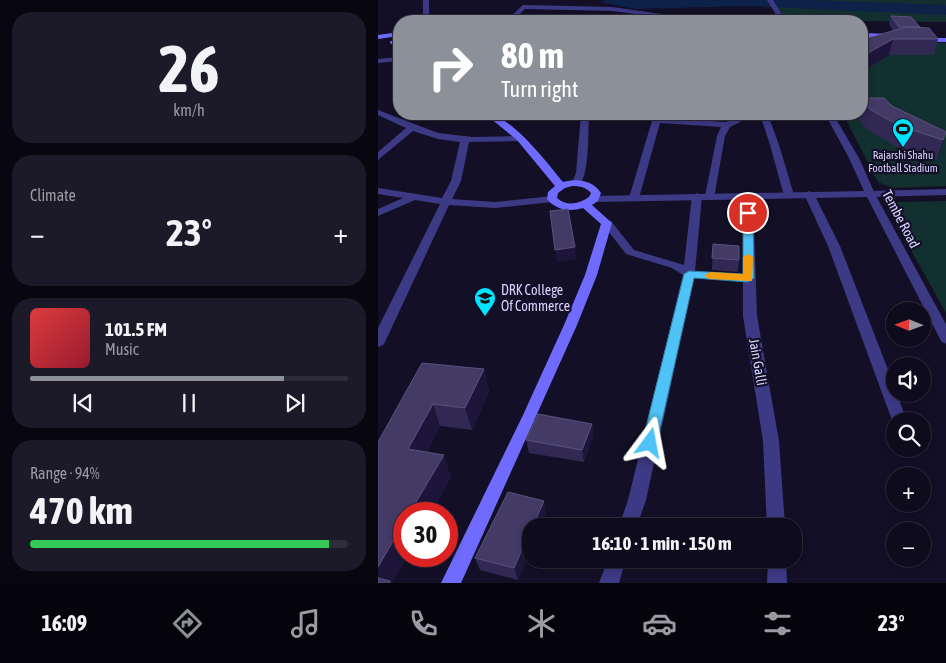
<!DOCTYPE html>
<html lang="en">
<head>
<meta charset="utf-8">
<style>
  body { margin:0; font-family:"Asap Condensed",sans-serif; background:#1c1929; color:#f1f3f6; height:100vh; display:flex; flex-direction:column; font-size:19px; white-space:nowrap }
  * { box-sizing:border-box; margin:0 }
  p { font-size:16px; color:#9b9ba3 }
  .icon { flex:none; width:28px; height:28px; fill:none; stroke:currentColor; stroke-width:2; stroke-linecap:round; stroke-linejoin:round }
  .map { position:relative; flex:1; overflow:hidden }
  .drawer { display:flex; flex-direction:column; gap:12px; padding:12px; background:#08060f; width:378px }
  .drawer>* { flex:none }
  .banner { position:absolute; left:15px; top:15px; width:475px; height:105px; border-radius:20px; box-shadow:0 2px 8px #0003,0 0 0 1px #2e2b3b; background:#8c9099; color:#fff; overflow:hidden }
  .needle { width:32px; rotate:271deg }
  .fabs { position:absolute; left:508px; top:302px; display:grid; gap:10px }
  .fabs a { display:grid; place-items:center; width:45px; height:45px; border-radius:50%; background:#0e0b1c; box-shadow:0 2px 8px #0003,0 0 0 1px #2e2b3b; font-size:25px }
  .speed { position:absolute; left:15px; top:502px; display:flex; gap:10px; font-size:25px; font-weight:700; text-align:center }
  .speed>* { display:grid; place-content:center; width:65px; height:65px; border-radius:50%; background:#0e0b1c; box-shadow:0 2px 8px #0003,0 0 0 1px #2e2b3b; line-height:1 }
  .speed .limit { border:8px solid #d22; background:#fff; color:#111 }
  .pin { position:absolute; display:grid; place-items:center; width:42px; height:42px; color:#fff; margin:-21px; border:2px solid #fff; border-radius:50%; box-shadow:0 1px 5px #0007 }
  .me { position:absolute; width:55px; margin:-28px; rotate:13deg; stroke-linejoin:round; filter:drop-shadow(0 0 4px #0008) }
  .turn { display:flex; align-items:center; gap:18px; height:105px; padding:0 25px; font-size:22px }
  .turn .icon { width:65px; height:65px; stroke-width:2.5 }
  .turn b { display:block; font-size:35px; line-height:42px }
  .big { font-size:38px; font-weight:700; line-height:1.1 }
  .drawer .tile { flex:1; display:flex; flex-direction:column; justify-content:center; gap:8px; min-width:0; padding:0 18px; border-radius:20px; background:#1c1929 }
  .drawer .dial { align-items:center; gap:0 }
  .dial b { font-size:65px; line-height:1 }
  .song { display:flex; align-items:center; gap:15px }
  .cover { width:60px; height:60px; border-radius:8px; background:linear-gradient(135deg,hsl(0 70% 55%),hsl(350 70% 35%)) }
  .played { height:5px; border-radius:2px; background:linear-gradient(90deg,#8c9099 80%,#2e2b3b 80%) }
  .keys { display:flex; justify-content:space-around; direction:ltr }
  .heat { display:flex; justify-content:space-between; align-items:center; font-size:28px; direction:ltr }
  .charge { height:8px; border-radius:4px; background:linear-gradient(90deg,#34c759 94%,#2e2b3b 0) }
  .trip { position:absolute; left:144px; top:518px; width:280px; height:50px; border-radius:20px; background:#0e0b1c; box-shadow:0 2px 8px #0003,0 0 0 1px #2e2b3b; font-weight:700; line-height:50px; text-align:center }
  .dock { display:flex; height:80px; justify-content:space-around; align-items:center; background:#06040b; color:#9b9ba3 }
  .dock .icon { width:35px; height:35px }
  .dock .active { color:#8c9099 }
  .dock b { font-size:22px; color:#f1f3f6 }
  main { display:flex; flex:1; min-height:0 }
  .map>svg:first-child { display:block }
  .green { fill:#12302f }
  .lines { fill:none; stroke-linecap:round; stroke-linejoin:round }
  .river { fill:#0c2248; fill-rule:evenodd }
  .minor { fill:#3d3a85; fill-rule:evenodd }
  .tertiary { fill:#3d3a85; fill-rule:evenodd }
  .secondary { fill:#6f6bff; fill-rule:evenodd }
  .wall { fill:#312854 }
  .shaded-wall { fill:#1d163a }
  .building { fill:#433a66; stroke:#5a527e }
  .route { fill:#4fc3f7; stroke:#337fa1 }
  .slow { fill:#f59e0b }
  .labels { text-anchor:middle; stroke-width:4.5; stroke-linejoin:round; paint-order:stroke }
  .far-poi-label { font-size:11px; fill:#d9d4ff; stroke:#130f26 }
  .street-label { font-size:14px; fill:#d9d4ff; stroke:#130f26 }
  .poi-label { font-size:14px; fill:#d9d4ff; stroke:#130f26; text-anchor:start }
</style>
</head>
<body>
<main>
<section class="drawer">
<div class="tile dial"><b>26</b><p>km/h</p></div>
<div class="tile"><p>Climate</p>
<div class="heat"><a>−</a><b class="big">23°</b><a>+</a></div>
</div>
<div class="tile">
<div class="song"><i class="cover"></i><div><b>101.5 FM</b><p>Music</p></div></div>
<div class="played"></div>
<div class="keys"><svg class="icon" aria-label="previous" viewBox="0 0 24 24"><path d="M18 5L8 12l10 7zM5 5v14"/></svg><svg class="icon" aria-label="pause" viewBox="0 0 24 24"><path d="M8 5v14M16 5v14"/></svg><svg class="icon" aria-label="next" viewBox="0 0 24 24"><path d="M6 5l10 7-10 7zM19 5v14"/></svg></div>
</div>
<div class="tile"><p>Range · 94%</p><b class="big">470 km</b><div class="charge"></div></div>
</section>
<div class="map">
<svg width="569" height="583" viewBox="0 0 569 583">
  <rect width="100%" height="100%" fill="#130f26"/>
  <!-- green -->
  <path class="green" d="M392,0H568V22L405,20Z
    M484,42L568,43V186L514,188L500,182L465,114H484Z
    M568,201H569L568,313L510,209L519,202Z"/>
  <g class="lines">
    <!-- river -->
    <path class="river" d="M225,0H432L569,5V15L370,6L258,9L227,3Z"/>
    <!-- minor -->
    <path class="minor" d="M45,0H51V21H45Z
      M145,5L234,7L284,14L329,15L332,17V21H326V19L287,18L286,21H280L281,17L234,11L147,9L134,21H128Z
      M21,57V61L0,63V59Z
      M0,110L60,133L95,137L145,136L146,138L142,141L91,142L83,181L74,199L117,202L174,196L179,199L174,202L117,208L71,205L7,342L5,345L0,347V328L62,204L37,200L0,216V209L25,198L0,194V188L64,198L73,181L82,142L60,139L35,131L0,160V152L28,128L0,115Z
      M203,114H211C210,128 212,182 199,186L194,183L198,173Z
      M276,114H284L283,118L348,122L368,114H378L352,127L347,136L336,198L332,199L327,196L339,136L343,127L282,123L261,198L256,201L252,200L251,198Z
      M381,114H389C400,137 408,169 416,195L415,197L411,198L406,195C398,169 392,139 381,114Z
      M569,189V195L492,197L487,194L492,191Z
      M431,191L436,194L462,246L516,385V394H519L529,421H516V424L514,420L450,246L426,194Z
      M319,193L324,196L317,271L365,274V196L370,193L375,196L379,316L401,441L407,526H389L385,441L365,316V281L316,278L268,500L259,526H241L250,500L305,275L294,268L248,254L224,223L229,220L233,221L256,250L306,265L314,196Z
      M230,559H248L241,583H221Z
      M390,559H408L409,583H389Z"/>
    <!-- tertiary -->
    <path class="tertiary" d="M389,0H395L408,21H402Z
      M447,114H455L481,158L497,194L569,326V344L564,342L562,339L489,197L216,202L211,199L216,196L486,191L471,158Z"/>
    <!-- secondary -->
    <path class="secondary" d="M21,32V36L0,39V35Z
      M484,33L514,34L517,36L514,38L484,37Z
      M569,38V42H544L541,40L544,38Z
      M12,41H16L21,44V49L12,43Z
      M107,114C131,112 170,164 185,182C199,178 215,180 223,193L220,201L214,205L234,223L219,275L199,325L83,583H63L145,415L186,325L207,275L223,224L205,208C191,212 178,210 169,199L170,192L177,186L139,140ZM194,186C202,186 208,187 213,193L211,197C201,204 189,207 179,198L180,193L187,188Z"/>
  </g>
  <!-- wall -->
  <path class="wall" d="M513,16L542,28L560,39L556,55H511L487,70L484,75V41L515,31L511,24Z
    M484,98L514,106L568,132L559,160L517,146L489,129L478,116L479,114H484Z
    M335,244L361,260L360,272L334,270Z
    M106,369L111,391L94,430L62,426L49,452L73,477L53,514H26V556H29L14,583H0V442Z
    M214,424L215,436L206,462L151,453L148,440Z
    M168,514L163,526H152V550L140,580L102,570L97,558Z"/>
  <!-- shaded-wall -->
  <path class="shaded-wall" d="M515,39L511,55L487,70L484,75V62L490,53Z
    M568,132L562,152L559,160L565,140Z
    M197,247L198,259L179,262L177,250Z
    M106,369L111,391L94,430L87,408Z
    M55,404L62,426L39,470L30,449Z
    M214,424L215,436L206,462L204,450Z
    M66,455L73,477L53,514H31Z
    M166,501L168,514L163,526H155Z
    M26,522V556H29L14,583H0V567Z
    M152,531V550L140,580L136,568Z"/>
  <!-- building -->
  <path class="building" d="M513,16L533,17L542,27H521Z
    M528,27L551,28L560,39H515L490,53L484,62V41L490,38Z
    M484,98H506L514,106L568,132L565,140L522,126L493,110L484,99Z
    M190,209L197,247L177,250L172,211Z
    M335,244L361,246V260L334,258Z
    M44,363L106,369L87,408L55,404L30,449L66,455L31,514H26V522L0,567V442Z
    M160,414L214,424L204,450L148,440Z
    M130,492L166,501L155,526H152V531L136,568L97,558Z
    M0,578L12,581V583H0Z"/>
  <!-- route -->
  <path class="route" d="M370,210L375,213L376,278L370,282L316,278L279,443L277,448L272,449L267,448L264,443L306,274L311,271L365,274V213Z"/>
  <!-- slow -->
  <path class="slow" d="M370,254L375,257L374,281L332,279L326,276L332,272L365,274V257Z"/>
  <!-- icons -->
  <defs>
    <g id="stadium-pin" transform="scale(1.125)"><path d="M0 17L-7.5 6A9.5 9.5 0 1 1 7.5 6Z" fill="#00e5ff" stroke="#130f26"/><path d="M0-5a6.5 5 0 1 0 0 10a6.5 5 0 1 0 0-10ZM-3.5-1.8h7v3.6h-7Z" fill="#111"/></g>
    <g id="university-pin" transform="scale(1.125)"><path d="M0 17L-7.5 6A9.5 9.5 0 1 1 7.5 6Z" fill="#00e5ff" stroke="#130f26"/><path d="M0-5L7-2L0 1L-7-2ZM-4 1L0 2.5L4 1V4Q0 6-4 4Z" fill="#111"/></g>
  </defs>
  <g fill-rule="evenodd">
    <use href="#stadium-pin" x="525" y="129"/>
    <use href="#university-pin" x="107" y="298"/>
  </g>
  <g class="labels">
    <!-- far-poi labels -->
    <g class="far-poi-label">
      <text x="525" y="159">Rajarshi Shahu<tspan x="525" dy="13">Football Stadium</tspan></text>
    </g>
    <!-- street labels -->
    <g class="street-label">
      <text transform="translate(523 219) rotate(62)" y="5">Tembe Road</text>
      <text transform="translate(380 362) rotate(80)" y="5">Jain Galli</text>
    </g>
    <!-- poi labels -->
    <g class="poi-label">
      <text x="123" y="295">DRK College<tspan x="123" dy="16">Of Commerce</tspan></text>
    </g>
  </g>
</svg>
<div class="fabs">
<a><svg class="needle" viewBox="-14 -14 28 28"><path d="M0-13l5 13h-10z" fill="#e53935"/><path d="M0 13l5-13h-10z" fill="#9b9ba3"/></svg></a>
<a><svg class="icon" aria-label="sound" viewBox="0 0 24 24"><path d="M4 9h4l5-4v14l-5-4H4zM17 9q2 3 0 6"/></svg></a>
<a><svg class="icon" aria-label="search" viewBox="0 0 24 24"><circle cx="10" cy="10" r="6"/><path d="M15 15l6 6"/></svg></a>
<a>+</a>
<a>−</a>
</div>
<div class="speed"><div class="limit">30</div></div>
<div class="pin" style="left:370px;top:213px;background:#d93025"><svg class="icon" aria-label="arrive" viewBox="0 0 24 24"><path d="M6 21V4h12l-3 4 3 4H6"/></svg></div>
<svg class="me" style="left:272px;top:443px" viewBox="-20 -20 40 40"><path d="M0-17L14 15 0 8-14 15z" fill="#4fc3f7" stroke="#fff" stroke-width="4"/></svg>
<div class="trip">16:10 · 1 min · 150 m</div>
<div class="banner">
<div class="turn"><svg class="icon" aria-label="right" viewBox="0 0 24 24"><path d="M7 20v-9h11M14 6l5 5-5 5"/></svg><div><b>80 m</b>Turn right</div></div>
</div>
</div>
</main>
<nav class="dock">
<b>16:09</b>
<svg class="icon active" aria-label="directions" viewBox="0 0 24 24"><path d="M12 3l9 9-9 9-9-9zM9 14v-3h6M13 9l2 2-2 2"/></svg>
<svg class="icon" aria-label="music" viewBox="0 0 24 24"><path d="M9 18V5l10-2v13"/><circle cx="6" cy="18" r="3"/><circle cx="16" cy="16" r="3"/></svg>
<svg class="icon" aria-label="phone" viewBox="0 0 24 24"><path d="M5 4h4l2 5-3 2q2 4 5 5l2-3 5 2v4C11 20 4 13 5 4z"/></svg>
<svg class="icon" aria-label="climate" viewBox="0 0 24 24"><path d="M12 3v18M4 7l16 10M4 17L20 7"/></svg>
<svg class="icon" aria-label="car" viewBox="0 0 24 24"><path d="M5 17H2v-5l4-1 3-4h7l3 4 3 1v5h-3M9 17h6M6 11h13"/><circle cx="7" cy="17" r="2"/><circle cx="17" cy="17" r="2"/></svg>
<svg class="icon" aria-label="filters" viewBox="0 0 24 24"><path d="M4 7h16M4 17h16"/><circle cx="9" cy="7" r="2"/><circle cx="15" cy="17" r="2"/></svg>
<b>23°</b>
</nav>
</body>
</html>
